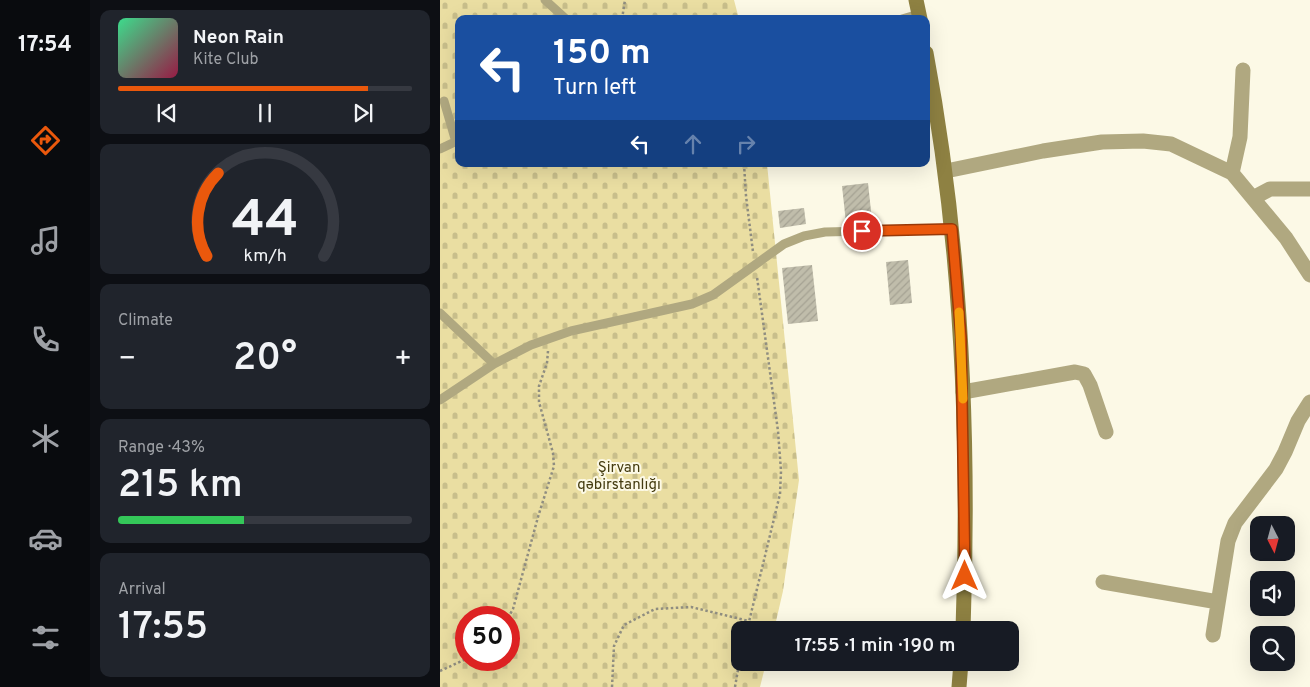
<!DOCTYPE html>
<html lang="en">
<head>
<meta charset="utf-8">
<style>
  body { margin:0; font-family:Overpass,sans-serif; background:#20242c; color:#f1f3f6; height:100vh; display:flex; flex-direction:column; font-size:19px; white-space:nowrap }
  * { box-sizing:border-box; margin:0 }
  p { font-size:16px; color:#9ea1a6 }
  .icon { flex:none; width:28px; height:28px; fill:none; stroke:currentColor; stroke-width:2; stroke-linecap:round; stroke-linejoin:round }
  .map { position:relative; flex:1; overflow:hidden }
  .drawer { display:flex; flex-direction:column; gap:10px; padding:10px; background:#0d0f14; width:350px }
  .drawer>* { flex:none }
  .banner { position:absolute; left:15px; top:15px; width:475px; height:152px; border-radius:10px; box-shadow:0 5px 20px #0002; background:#1a4fa0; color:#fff; overflow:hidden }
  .needle { width:32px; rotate:174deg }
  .buttons { position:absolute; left:810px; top:516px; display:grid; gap:10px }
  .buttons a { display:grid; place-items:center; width:45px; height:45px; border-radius:10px; background:#171b24; box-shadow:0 5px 20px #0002; font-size:25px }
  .speed { position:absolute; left:15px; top:606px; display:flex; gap:10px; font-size:25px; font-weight:700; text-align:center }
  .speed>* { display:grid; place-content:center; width:65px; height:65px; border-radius:50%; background:#171b24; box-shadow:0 5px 20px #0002; line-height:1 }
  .speed .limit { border:8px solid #d22; background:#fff; color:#111 }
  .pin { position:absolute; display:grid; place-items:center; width:42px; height:42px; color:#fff; margin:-21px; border:2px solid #fff; border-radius:50%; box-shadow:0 1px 5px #0007 }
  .me { position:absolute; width:55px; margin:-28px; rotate:0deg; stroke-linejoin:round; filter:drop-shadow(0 0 4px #0008) }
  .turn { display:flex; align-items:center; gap:18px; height:105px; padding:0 15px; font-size:22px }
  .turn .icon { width:65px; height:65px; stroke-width:2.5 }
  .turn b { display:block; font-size:35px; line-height:42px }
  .lanes { display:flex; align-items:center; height:48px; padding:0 15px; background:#0003; justify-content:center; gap:25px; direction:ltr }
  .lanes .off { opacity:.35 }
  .big { font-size:38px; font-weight:600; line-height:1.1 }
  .drawer .widget { flex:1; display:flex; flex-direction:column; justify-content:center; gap:8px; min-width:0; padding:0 18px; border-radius:10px; background:#20242c }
  .drawer .dial { align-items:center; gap:0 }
  .dial svg { height:130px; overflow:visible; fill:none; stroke:#363941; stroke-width:7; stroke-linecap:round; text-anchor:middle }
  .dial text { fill:#f1f3f6; stroke:none }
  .song { display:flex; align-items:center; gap:15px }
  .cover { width:60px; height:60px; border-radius:8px; background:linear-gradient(135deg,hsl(150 70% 55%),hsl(340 70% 35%)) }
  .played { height:5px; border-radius:2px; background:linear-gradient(90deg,#ea580c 85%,#363941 85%) }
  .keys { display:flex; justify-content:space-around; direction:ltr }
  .heat { display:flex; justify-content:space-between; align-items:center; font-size:28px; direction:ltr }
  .charge { height:8px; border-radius:4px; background:linear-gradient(90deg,#34c759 43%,#363941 0) }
  .trip { position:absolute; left:291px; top:621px; width:288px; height:50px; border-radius:10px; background:#171b24; box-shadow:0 5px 20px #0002; font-weight:600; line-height:50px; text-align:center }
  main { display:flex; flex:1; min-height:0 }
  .tabs { display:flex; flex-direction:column; width:90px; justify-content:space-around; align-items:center; background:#090b0e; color:#9ea1a6 }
  .tabs .icon { width:35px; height:35px }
  .tabs .selected { color:#ea580c }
  .tabs b { font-size:22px; color:#f1f3f6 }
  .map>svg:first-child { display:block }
  .cemetery { fill:url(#cemetery-stones); fill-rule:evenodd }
  .building { fill:url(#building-hatch) }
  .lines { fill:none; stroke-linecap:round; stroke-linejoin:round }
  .path { stroke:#8f8d80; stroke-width:2.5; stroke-dasharray:2.5 2.5; stroke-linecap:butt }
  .lane { stroke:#b0a880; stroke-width:9 }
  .street { stroke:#b0a880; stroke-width:15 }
  .secondary { stroke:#8e8142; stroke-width:15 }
  .route-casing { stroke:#983908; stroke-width:12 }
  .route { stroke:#ea580c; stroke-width:9 }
  .slow { stroke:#f59e0b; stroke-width:9 }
  .labels { text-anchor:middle; stroke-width:4; stroke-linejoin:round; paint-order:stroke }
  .park-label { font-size:15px; fill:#443b0f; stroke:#fcf9e6 }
</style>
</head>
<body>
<main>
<nav class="tabs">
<b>17:54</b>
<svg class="icon selected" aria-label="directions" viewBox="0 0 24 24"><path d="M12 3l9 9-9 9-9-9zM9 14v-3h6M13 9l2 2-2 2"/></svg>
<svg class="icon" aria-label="music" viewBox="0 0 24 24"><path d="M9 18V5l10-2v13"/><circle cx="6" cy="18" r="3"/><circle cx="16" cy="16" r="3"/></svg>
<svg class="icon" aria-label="phone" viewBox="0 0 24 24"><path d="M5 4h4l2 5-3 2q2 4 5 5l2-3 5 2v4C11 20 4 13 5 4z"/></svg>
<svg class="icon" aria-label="climate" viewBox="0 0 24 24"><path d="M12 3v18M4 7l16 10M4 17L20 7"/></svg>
<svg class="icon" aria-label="car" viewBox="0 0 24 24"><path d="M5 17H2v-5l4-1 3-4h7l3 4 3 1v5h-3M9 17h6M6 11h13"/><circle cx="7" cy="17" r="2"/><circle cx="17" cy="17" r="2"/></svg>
<svg class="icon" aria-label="filters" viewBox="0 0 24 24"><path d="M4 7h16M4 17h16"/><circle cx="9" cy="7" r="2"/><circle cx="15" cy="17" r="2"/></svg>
</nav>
<section class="drawer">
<div class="widget">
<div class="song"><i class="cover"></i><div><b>Neon Rain</b><p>Kite Club</p></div></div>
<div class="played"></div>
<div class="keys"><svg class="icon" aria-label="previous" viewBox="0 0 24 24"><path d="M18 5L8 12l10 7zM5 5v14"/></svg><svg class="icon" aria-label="pause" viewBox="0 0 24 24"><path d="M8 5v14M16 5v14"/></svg><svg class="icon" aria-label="next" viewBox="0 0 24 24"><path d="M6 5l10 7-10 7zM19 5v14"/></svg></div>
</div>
<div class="widget dial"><svg viewBox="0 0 100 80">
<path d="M14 69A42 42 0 1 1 86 69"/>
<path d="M14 69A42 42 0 0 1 21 18" stroke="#ea580c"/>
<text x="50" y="56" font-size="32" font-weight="700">44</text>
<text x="50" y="72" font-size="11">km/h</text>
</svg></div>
<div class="widget"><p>Climate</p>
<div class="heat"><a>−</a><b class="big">20°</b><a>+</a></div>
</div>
<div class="widget"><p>Range · 43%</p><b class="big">215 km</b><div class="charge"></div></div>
<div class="widget"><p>Arrival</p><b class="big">17:55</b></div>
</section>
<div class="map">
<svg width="870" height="687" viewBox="0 0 870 687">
  <defs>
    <pattern id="cemetery-stones" width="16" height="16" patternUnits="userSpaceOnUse" patternTransform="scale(1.25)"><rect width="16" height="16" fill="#eadea2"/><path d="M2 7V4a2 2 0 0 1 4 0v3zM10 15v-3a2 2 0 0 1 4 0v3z" fill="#c8be8b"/></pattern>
    <pattern id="building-hatch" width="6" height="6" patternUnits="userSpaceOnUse" patternTransform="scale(1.25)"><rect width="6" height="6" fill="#c0bdab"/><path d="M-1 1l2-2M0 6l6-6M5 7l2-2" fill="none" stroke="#a5a293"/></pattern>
  </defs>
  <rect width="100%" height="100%" fill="#fcf9e6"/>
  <!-- cemetery -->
  <path class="cemetery" d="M0,0H294L299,19H19V164H327L359,480L343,591L334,630H300V662L326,663L320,687H0ZM26,618H69V660H26Z"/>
  <!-- building -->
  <path class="building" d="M428,183L432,220L406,223L402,186Z
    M364,208L366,224L340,228L338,211Z
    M468,260L472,303L450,305L446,262Z
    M372,265L378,321L348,324L342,268Z"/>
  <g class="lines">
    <!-- path -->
    <path class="path" d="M182,19L185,0
      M304,164L306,196L313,252
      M68,618L73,609L98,517L114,466L113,453L99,402V386L107,363L108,351
      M307,630L340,494L341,471L338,431L317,277
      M0,671L26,659
      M172,687L174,646L184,625L215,609L251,607L309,621
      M295,687L300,658"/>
    <!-- lane -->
    <path class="lane" d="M105,0L126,19
      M462,19L479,14
      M4,101L16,142
      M0,149L19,140
      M0,313L54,364
      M0,400L54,364L91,345L131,331L252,304L273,295L344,244L364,236L385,232L512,229"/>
    <!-- street -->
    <path class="street" d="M506,171L603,151L662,142L703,141L731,144L792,173L846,238L870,275
      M792,173L800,137L803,70
      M813,198L830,189H870
      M523,392L635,372L644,374L650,385L666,432
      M663,582L778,602
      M773,635L788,541L795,523L836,469L845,452L858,421L870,402"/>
    <!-- secondary -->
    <path class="secondary" d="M476,0L480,19
      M486,53C522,243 530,437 523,630
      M519,687L521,662"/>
  </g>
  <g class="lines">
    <!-- route casing -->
    <g class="route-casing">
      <path id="route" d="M422,231L512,229L521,337L525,576"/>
    </g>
    <!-- route -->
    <use href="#route" class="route"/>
    <!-- slow -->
    <path class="slow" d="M519,312L523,399"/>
  </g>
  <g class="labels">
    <!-- park labels -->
    <g class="park-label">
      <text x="179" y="472">Şirvan<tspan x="179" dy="17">qəbirstanlığı</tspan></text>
    </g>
  </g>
</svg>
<div class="buttons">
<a><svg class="needle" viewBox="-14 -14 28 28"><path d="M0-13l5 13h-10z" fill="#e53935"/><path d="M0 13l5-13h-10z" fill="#9ea1a6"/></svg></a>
<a><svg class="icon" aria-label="sound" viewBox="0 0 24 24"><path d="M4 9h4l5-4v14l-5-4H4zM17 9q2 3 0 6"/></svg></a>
<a><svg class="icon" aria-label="search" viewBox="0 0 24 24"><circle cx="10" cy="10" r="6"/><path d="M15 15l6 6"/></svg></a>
</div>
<div class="speed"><div class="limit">50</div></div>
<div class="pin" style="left:422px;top:231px;background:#d93025"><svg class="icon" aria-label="arrive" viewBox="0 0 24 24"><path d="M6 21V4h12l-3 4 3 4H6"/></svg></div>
<svg class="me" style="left:525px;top:576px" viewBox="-20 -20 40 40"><path d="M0-17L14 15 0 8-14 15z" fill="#ea580c" stroke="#fff" stroke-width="4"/></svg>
<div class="trip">17:55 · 1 min · 190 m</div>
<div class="banner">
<div class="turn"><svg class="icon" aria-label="left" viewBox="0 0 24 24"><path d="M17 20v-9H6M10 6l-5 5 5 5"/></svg><div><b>150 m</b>Turn left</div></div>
<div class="lanes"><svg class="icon" aria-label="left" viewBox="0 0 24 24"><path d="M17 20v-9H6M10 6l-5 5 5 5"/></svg><svg class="icon off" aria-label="ahead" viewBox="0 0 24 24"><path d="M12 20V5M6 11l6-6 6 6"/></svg><svg class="icon off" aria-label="right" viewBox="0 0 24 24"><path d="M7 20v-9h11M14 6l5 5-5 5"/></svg></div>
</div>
</div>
</main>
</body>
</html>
